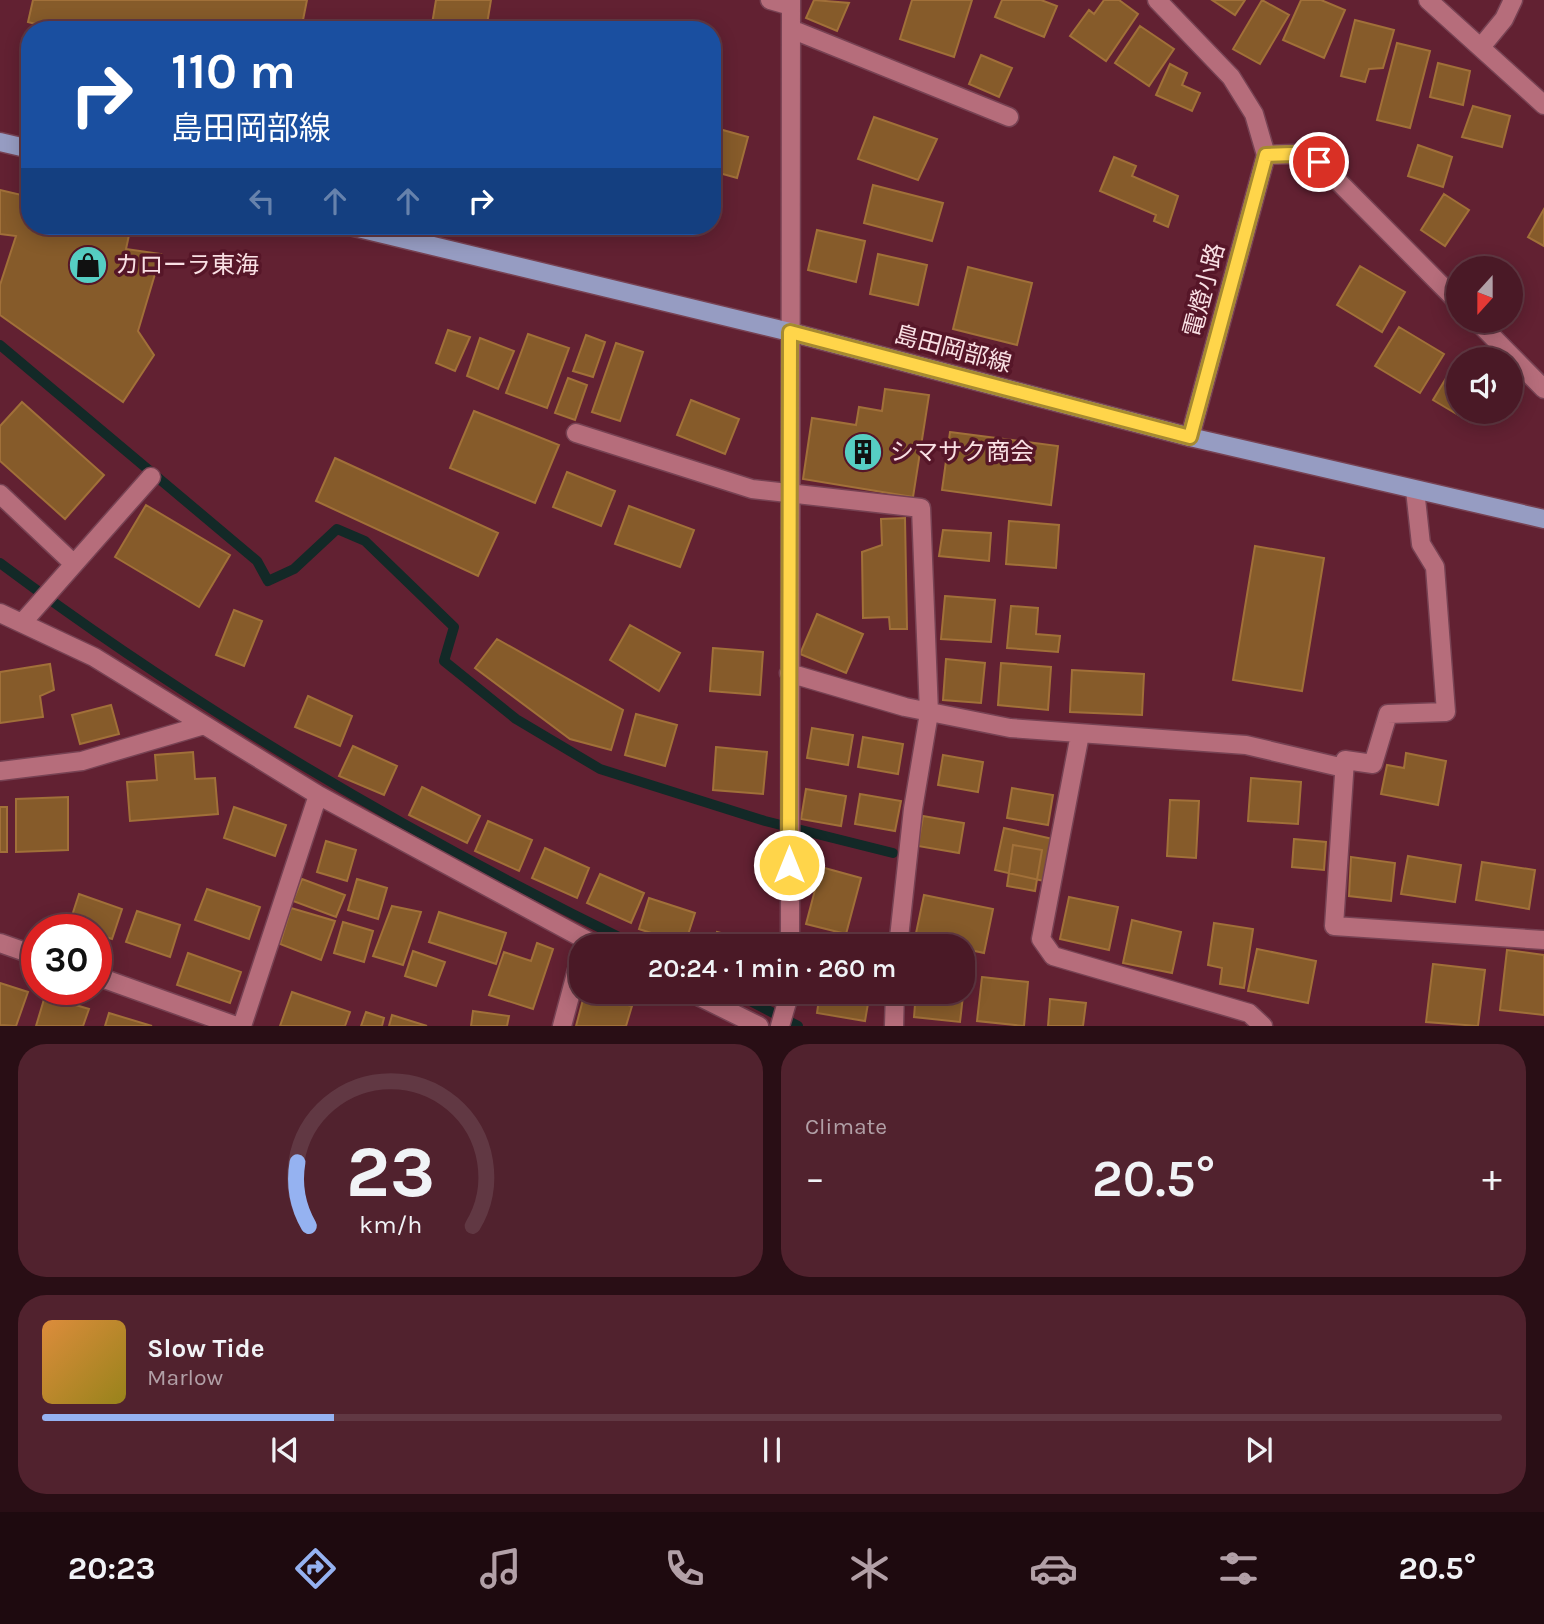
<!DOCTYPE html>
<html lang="en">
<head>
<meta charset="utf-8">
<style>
  body { margin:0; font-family:Karla,"Noto Sans JP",sans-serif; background:#51222e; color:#f1f3f6; height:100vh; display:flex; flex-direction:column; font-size:26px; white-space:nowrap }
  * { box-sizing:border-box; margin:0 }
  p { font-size:23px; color:#b2a0a7 }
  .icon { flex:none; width:38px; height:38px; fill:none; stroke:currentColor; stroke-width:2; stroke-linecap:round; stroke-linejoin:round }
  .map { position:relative; height:1026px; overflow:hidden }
  .side { display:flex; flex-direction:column; gap:18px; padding:18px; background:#290e15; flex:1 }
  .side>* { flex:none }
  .top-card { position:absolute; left:21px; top:21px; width:700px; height:214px; border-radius:28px; box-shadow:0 4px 18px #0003,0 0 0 2px #613843; background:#1a4fa0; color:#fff; overflow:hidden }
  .needle { width:46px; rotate:201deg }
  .controls { position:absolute; left:1446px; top:256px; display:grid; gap:14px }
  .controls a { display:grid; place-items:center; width:77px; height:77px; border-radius:50%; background:#4a1926; box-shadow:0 4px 18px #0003,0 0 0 2px #613843; font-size:35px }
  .speed { position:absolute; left:21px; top:914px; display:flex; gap:14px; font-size:35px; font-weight:700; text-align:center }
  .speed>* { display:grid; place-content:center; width:91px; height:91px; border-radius:50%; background:#4a1926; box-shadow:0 4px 18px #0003,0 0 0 2px #613843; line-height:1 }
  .speed .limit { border:10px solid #d22; background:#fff; color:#111 }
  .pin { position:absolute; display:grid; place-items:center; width:60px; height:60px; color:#fff; margin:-30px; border:4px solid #fff; border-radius:50%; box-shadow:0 2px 7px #0007 }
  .me { position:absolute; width:77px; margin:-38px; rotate:0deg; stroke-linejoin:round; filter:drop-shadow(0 0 5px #0008) }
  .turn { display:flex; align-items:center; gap:24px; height:147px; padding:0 35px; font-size:32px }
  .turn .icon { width:91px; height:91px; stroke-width:2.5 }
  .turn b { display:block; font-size:49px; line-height:60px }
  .lanes { display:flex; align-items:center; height:66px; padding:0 35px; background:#0003; justify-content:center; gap:35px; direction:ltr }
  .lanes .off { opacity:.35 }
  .big { font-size:52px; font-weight:600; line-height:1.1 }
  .side .tile { flex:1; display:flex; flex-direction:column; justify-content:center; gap:10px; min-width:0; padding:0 24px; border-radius:28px; background:#51222e }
  .side .dial { align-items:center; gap:0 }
  .dial svg { height:182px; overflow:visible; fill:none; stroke:#613843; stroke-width:7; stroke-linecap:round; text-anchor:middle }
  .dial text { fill:#f1f3f6; stroke:none }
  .song { display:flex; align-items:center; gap:21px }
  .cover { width:84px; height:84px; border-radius:10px; background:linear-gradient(135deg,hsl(30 70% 55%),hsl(50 70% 35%)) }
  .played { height:7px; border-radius:4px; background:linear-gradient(90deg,#95b2f1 20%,#613843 20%) }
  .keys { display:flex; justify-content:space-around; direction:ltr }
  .heat { display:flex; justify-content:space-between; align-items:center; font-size:38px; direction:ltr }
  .side .tiles { flex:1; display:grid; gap:18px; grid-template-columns:1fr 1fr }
  .tile:last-child { grid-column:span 2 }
  .trip { position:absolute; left:569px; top:934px; width:406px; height:70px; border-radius:28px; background:#4a1926; box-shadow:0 4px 18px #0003,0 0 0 2px #613843; font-weight:600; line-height:70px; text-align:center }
  .menu { display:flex; height:112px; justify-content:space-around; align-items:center; background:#1e0a0f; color:#b2a0a7 }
  .menu .icon { width:49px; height:49px }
  .menu .current { color:#95b2f1 }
  .menu b { font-size:32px; color:#f1f3f6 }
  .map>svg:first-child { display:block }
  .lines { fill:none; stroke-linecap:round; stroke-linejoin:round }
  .stream { stroke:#132927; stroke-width:10 }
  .building { fill:#865b2a; stroke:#a17039; stroke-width:2 }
  .minor-casing { stroke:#774253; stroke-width:21 }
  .major-casing { stroke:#774253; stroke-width:21 }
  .minor { stroke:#b66d7b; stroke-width:18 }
  .major { stroke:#969cc2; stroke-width:18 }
  .route-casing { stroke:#a68a30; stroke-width:18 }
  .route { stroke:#ffd54a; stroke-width:12 }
  .labels { text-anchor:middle; stroke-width:7; stroke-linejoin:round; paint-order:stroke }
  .poi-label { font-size:24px; fill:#f9e0e4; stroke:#561628; text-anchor:start }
  .street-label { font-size:24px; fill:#f9e0e4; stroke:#561628 }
</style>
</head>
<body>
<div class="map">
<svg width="1544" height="1026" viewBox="0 0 1544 1026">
  <rect width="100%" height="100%" fill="#622132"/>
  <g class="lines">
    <!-- stream -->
    <path class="stream" d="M0,345L257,561L268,581L294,569L337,529L365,541L454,627L444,661L516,719L600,769L765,821L893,853
      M0,563C199,712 416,838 639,947
      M733,992L798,1026"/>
  </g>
  <!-- building -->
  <path class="building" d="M33,0H307L301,30H58L28,22Z
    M436,0H491L486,30H431Z
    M814,0L849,3L837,31L806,18Z
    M912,0H972L954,57L900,39Z
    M1002,0H1041L1057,6L1044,37L995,17Z
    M1104,0H1119L1138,14L1106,61L1070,36L1089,10L1094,14Z
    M1212,0H1245L1235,15Z
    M1262,0L1289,15L1260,64L1233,49Z
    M1301,0H1321L1345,10L1324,58L1283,40Z
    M1355,20L1394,30L1383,68L1369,69L1365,82L1341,76Z
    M1140,26L1174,49L1149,86L1115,63Z
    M1397,43L1430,51L1410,128L1377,120Z
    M981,55L1012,68L999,97L969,84Z
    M1438,63L1470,71L1463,105L1430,97Z
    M1170,64L1187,73L1182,85L1200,93L1192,111L1156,95Z
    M1473,106L1510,116L1502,147L1462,137Z
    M874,117L937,139L918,180L858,159Z
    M712,127L748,137L737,178L712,171Z
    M1418,145L1452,157L1443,187L1408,176Z
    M1114,157L1136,166L1132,176L1178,196L1168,227L1154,221L1156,215L1100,191Z
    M873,185L943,203L932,241L864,223Z
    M0,190L30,197V226H131L126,249L161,254L138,331L154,355L123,402L0,315V285L16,236L0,234Z
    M1444,194L1469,210L1445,246L1421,230Z
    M1544,209V246L1528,237Z
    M817,230L865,241L856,282L808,270Z
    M878,254L927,265L918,305L870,294Z
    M1360,266L1405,292L1382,332L1337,305Z
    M968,267L1032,283L1017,345L953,329Z
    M1399,327L1444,354L1420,393L1375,366Z
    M448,330L470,337L455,371L436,363Z
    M528,334L569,348L547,408L506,393Z
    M586,335L605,342L593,377L573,371Z
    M480,338L514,351L498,389L467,376Z
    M616,343L643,352L620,421L592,412Z
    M1457,360L1458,411H1477L1470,422L1433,400Z
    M568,378L587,385L575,420L555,413Z
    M885,389L929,395L913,497L803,479L812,418L856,425L859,407L882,411Z
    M691,400L739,419L725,454L677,435Z
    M22,402L104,475L65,519L0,461V426Z
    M474,411L559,445L535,503L450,468Z
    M950,432L1058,446L1051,505L942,490Z
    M335,458L498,533L478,576L316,501Z
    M567,472L615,491L601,526L553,507Z
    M146,505L230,555L199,607L115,557Z
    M629,506L694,530L680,567L615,544Z
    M905,518L907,629H890L889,617L863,618L862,552L882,545L881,519Z
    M1009,521L1059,525L1056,568L1006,564Z
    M943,530L991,533L989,561L939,556Z
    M1255,546L1324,558L1302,691L1233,680Z
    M945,596L995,600L991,642L941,639Z
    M1011,606L1038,608L1036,634L1060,636L1058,652L1007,648Z
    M234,610L262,621L244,666L216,655Z
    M817,614L863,634L846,673L800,654Z
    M630,625L680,653L659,691L610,660Z
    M497,639L623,710L611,750L570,739L475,668Z
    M713,648L763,652L760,695L710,691Z
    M946,659L985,663L981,703L943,700Z
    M1001,663L1051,667L1048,710L998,705Z
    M50,664L54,690L40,696L43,717L0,723V672Z
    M1072,670L1144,674L1142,715L1070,712Z
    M308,696L352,716L340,746L295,727Z
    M111,705L119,734L80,744L72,715Z
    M636,714L677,725L665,766L625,755Z
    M812,728L853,735L848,765L807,758Z
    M863,737L903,744L898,774L858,767Z
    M353,746L397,766L384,795L339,776Z
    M716,747L767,752L763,794L713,790Z
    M193,752L195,779L215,778L218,814L130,821L127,782L157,780L155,755Z
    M1406,753L1446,761L1438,805L1381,794L1387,765L1404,768Z
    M943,755L983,762L978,792L938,785Z
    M1251,778L1301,782L1298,824L1248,821Z
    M422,787L480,816L467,843L409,815Z
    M1012,788L1053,795L1048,825L1007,818Z
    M806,789L846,796L841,826L801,819Z
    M860,794L901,801L895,831L855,824Z
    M68,797V850L16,852V799Z
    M1170,800L1199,801L1196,858L1167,856Z
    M0,807H7V852H0Z
    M234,807L286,825L275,856L224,838Z
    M923,816L964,823L959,853L918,846Z
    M488,821L532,840L519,871L475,851Z
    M1004,828L1053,839L1044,881L995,870Z
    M1294,839L1326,842L1324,870L1292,867Z
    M326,841L356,850L347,881L317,872Z
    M1013,845L1042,850L1035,891L1007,886Z
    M545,848L589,868L577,898L532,878Z
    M1408,856L1461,865L1455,902L1401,894Z
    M1351,857L1395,863L1391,901L1349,896Z
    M1482,862L1535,870L1529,909L1476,900Z
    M821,867L861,878L846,934L806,924Z
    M600,874L644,893L631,923L587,903Z
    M302,879L345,895L336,917L293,901Z
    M357,879L387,888L378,919L348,910Z
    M207,889L260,907L249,939L195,920Z
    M79,894L122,909L112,939L96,934V929L69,925Z
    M924,895L993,909L984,953L915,938Z
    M1069,897L1118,907L1109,950L1060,939Z
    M649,898L695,913L685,944L639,929Z
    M392,906L421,912L403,965L373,956Z
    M291,908L335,921L321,960L280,944Z
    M137,911L180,925L170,957L126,942Z
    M439,912L506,933L496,964L429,942Z
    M1132,920L1181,932L1172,973L1123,963Z
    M343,922L373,931L364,962L334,953Z
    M1214,923L1253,929L1244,988L1220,984L1222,968L1208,965Z
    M717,932L764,944L763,947H713Z
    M537,943L553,949L533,1009L489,995L504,952L531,961Z
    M1257,949L1316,961L1308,1003L1248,991Z
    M1507,950L1544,955V1015L1500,1010Z
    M413,951L445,962L436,986L405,976Z
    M188,953L241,972L230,1003L177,985Z
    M1433,964L1485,970L1478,1026L1426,1022Z
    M982,977L1028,982L1024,1026L977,1021Z
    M962,978H965L960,1022L914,1017L916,992H962Z
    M0,983L28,992L16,1026L0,1025Z
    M292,992L350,1012L345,1026H280Z
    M585,992H619L616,1002L632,1006L626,1026H576Z
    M820,992H870L865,1021L817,1013Z
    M45,996L89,1009L83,1026H36Z
    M1050,999L1086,1003L1083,1026H1048Z
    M473,1011L509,1016L507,1026H471Z
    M366,1012L384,1018L382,1026H361Z
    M109,1013L152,1026H105Z
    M392,1015L427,1026H389Z"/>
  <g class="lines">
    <!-- minor casing -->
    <g class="minor-casing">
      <path id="minor" d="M770,0L791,6
        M1157,0L1231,77L1254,114L1266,155L1190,437
        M1428,0L1544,105
        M791,29L1009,117
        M1481,47L1504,19L1513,0
        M1266,155L1293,154L1319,162L1458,302
        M1476,320L1544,389
        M576,433L752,489L921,508L929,713L913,809L898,947
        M1415,490L1421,544L1435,567L1446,712L1388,714L1373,764L1345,760L1334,926L1544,940
        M0,494L74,564
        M0,613L94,657L318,795L599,947
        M22,623L151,477
        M789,673L905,707L1010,728L1246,745L1344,768
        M1080,734L1041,939L1053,956L1249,1013L1263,1026
        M0,771L82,761L204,725
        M0,943L37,956
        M790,947L791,0
        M96,976L236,1026
        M690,992L759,1026
        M242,1026L318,795
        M562,1026L581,955
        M780,1026L790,992
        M894,1026L895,992"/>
    </g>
    <!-- major casing -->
    <g class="major-casing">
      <path id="major" d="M0,142L30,149
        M350,226L790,332L1190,437L1544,519"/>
    </g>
    <!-- minor -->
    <use href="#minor" class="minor"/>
    <!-- major -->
    <use href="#major" class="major"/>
  </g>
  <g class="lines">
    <!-- route casing -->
    <g class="route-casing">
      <path id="route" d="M789,865L790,332L1190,437L1266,155L1293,154L1319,162"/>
    </g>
    <!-- route -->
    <use href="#route" class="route"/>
  </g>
  <!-- icons -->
  <defs>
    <g id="shop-disc" transform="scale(2.0125)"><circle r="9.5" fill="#56cec3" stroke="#561628"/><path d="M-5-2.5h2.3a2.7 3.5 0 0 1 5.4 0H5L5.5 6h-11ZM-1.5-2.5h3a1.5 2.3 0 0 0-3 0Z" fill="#111"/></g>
    <g id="building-disc" transform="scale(2.0125)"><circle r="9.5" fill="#56cec3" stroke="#561628"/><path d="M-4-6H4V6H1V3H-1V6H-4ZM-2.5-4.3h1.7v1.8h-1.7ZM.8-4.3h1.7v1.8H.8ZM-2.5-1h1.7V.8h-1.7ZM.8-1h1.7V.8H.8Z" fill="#111"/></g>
  </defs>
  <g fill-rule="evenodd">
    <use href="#shop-disc" x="88" y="265"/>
    <use href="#building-disc" x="863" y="452"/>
  </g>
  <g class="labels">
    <!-- poi labels -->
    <g class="poi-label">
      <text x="115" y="273">カローラ東海</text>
      <text x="890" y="460">シマサク商会</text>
    </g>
    <!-- street labels -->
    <g class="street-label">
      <text transform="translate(1204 290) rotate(-75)" y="8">電燈小路</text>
      <text transform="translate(953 349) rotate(15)" y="8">島田岡部線</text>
    </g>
  </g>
</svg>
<div class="controls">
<a><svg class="needle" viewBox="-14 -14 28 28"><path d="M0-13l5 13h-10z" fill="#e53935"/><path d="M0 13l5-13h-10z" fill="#b2a0a7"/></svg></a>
<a><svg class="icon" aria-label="sound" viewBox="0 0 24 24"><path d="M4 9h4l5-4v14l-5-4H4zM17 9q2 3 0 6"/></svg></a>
</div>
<div class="speed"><div class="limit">30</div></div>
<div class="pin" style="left:1319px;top:162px;background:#d93025"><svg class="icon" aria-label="arrive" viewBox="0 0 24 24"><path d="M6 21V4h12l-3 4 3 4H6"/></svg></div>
<svg class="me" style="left:789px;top:865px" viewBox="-20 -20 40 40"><circle r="17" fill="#ffd54a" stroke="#fff" stroke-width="3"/><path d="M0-11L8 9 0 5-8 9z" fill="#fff"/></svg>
<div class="trip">20:24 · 1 min · 260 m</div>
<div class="top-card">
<div class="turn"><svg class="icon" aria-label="right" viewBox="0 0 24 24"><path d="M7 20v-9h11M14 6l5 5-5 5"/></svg><div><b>110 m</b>島田岡部線</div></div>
<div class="lanes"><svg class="icon off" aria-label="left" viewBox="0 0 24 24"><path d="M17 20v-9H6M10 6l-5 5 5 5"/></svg><svg class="icon off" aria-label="ahead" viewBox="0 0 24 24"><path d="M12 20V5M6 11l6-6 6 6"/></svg><svg class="icon off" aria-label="ahead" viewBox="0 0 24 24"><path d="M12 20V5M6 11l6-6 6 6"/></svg><svg class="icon" aria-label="right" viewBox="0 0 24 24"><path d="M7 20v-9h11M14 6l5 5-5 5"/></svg></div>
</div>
</div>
<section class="side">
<div class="tiles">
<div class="tile dial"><svg viewBox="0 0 100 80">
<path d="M14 69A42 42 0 1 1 86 69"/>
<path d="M14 69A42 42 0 0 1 9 41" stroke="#95b2f1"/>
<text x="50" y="56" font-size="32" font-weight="700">23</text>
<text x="50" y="72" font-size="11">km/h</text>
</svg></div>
<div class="tile"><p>Climate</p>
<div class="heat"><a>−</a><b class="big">20.5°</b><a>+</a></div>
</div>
<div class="tile">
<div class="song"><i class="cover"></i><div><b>Slow Tide</b><p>Marlow</p></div></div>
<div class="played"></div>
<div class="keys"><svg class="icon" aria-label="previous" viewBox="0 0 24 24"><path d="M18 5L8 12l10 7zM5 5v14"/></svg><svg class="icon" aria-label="pause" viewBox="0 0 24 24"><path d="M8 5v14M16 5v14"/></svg><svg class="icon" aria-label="next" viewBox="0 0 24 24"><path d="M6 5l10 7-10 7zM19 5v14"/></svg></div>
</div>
</div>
</section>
<nav class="menu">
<b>20:23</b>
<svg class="icon current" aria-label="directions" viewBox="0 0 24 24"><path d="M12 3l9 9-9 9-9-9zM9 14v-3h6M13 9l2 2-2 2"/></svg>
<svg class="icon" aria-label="music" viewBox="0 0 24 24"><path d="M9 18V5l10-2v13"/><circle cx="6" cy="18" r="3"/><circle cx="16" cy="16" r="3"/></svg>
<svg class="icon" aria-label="phone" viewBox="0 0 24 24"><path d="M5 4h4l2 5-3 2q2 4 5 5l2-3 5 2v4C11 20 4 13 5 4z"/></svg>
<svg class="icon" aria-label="climate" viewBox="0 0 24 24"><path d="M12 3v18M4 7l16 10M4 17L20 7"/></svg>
<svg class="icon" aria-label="car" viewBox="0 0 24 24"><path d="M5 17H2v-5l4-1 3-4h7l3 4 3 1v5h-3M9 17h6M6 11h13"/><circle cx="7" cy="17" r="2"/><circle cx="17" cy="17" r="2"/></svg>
<svg class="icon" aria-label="filters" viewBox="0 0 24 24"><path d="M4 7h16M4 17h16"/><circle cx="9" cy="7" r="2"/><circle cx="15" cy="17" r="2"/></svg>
<b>20.5°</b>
</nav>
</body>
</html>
